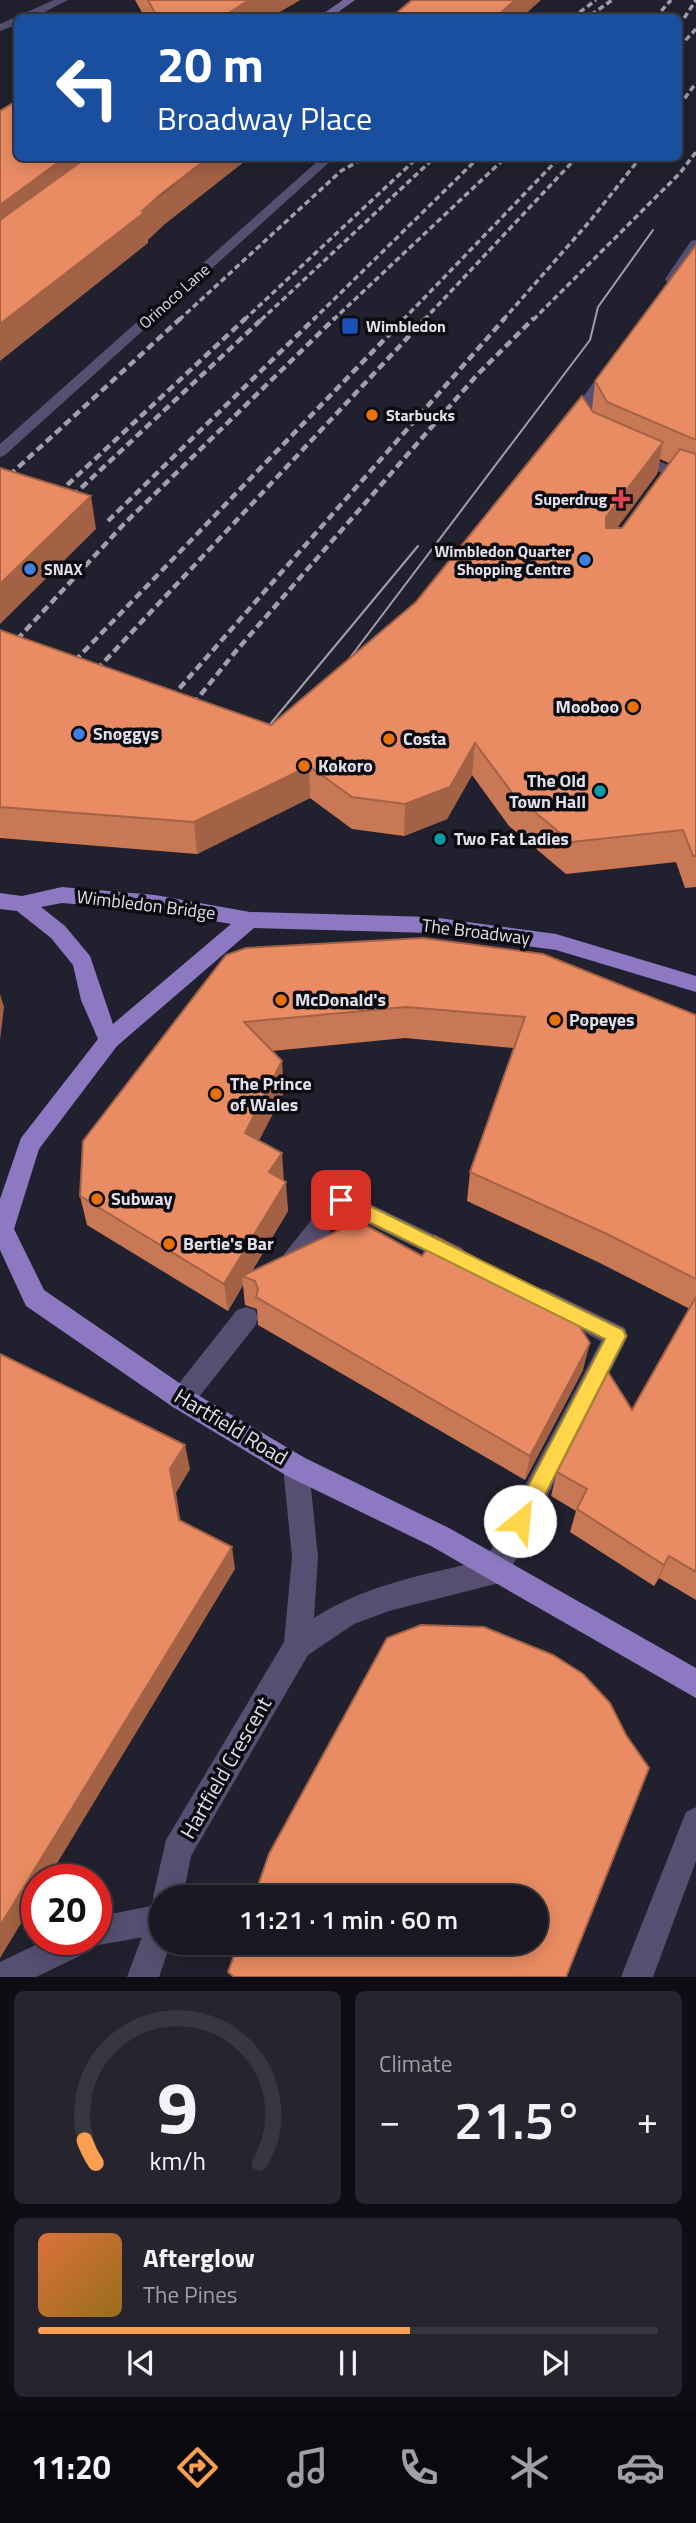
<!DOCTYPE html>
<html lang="en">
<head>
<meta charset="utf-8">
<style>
  body { margin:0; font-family:"Titillium Web",sans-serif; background:#26252f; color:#f1f3f6; height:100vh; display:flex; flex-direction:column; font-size:26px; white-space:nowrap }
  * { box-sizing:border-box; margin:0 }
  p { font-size:23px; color:#9fa0a5 }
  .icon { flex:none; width:38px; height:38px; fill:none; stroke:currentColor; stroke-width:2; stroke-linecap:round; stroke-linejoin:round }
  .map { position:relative; height:1977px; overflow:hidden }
  .drawer { display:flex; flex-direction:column; gap:14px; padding:14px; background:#0e0d13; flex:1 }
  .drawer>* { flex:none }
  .guide { position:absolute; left:14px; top:14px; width:668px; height:147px; border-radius:10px; box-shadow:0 4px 18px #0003,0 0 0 2px #373740; background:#1a4fa0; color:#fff; overflow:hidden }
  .speed { position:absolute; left:21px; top:1864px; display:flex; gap:14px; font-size:35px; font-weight:700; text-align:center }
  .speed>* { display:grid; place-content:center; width:91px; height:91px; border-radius:50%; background:#191822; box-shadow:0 4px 18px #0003,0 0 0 2px #373740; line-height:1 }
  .speed .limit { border:10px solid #d22; background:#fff; color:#111 }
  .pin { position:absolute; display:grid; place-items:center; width:60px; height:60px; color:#fff; margin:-30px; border-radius:14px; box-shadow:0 4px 10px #0006 }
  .me { position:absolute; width:77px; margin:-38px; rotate:28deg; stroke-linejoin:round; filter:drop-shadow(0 0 5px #0008) }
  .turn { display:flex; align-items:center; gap:24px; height:147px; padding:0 28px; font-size:32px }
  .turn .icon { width:91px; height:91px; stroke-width:2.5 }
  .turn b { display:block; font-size:49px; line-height:60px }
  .big { font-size:52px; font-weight:600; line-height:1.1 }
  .drawer .tile { flex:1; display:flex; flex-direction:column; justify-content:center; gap:10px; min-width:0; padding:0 24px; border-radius:10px; background:#26252f }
  .drawer .dial { align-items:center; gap:0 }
  .dial svg { height:182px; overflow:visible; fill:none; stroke:#373740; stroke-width:7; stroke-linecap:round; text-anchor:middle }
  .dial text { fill:#f1f3f6; stroke:none }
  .song { display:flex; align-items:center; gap:21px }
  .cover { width:84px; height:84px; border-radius:10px; background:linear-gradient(135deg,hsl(20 70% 55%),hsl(40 70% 35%)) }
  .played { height:7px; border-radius:4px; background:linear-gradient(90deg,#fa9f4f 60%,#373740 60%) }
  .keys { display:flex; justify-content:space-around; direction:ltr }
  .heat { display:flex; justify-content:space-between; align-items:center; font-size:38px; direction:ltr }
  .drawer .tiles { flex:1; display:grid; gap:14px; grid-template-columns:1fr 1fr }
  .tile:last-child { grid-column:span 2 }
  .trip { position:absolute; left:149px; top:1885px; width:399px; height:70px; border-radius:35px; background:#191822; box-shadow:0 4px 18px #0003,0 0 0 2px #373740; font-weight:600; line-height:70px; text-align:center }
  .menu { display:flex; height:112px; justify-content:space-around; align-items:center; background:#0a0a0e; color:#9fa0a5 }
  .menu .icon { width:49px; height:49px }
  .menu .selected { color:#fa9f4f }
  .menu b { font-size:32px; color:#f1f3f6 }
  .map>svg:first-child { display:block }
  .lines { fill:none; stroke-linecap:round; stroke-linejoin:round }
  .lane { fill:#574f71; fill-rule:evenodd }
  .street { fill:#574f71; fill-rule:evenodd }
  .secondary { fill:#75679f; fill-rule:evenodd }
  .primary { fill:#8c79c1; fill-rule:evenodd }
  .tram { stroke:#a09fab; stroke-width:2 }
  .rail-far1 { stroke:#a09fab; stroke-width:3.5; stroke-dasharray:6 3.5; stroke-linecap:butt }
  .rail { stroke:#a09fab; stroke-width:4.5; stroke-dasharray:8 4.5; stroke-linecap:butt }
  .wall { fill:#c87855; fill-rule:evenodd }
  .shaded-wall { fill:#a36245 }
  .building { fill:#e98c63; stroke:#a36245; stroke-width:2 }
  .route { fill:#ffd54a; stroke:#a68a30; stroke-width:2 }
  .transit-dot { fill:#1a4fb4; stroke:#0b0b11; stroke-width:2.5 }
  .food-dot { fill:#e8710a; stroke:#0b0b11; stroke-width:2.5 }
  .health-dot { fill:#e0444e; stroke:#0b0b11; stroke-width:2.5 }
  .shop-dot { fill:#3f7fe0; stroke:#0b0b11; stroke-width:2.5 }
  .culture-dot { fill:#0f9aa8; stroke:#0b0b11; stroke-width:2.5 }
  .labels { text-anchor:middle; stroke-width:7; stroke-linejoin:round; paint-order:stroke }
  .far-street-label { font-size:16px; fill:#e2e1eb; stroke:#0b0b11 }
  .far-poi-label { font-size:16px; font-weight:bold; fill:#e2e1eb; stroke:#0b0b11; text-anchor:start }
  .poi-label { font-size:18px; font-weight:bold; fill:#e2e1eb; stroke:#0b0b11; text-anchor:start }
  .street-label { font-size:18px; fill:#e2e1eb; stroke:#0b0b11 }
  .near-street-label { font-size:21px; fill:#e2e1eb; stroke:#0b0b11 }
</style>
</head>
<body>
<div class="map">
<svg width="696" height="1977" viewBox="0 0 696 1977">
  <rect width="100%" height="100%" fill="#21202e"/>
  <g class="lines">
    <!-- lane -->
    <path class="lane" d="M321,158H334L5,455L0,457V444Z
      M696,240V254L679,279L667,282L665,279L691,241Z
      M610,365L617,369L588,413L595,427L587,432L582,430L572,413L605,366Z
      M633,451L696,476V487L628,459V453Z
      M341,1190L462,1248L466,1255L462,1262L454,1266L446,1262L345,1213L301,1269L293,1272L285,1269L281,1261L285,1253L333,1193Z
      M545,1289L625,1328L628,1336L505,1581L495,1584L485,1581L482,1571L485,1561L601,1341L536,1308L533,1300L536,1292Z
      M246,1307L255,1310L258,1318L255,1326L191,1407L182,1411L173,1407L169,1399L173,1391L237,1310Z
      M161,1904V1934L93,1946L92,1950L36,1977H0V1962L48,1939H96V1917Z"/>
    <!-- street -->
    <path class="street" d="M54,0H68L33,18H18V24L0,31V24Z
      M296,1454L305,1458L309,1467L318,1557L314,1618C368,1583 433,1573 495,1558L505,1561L508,1571L505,1581L495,1584L389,1611L354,1624L308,1655L191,1856L183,1897H161V1909L153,1897L166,1840L284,1642L292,1557L283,1467L287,1458Z
      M696,1807V1861L653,1977H621L686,1812Z
      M161,1911V1942H171L159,1977H127L150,1915Z"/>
    <!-- secondary -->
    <path class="secondary" d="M343,0H355L330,18H317Z"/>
    <!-- primary -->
    <path class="primary" d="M62,887L155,895L250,912L431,917L556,934L696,976V992L556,950L431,933L254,928L117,1046L39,1149L14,1229L44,1290L191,1391L305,1458L449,1528L696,1668V1698L431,1546L287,1476L173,1407L26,1306L0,1250V1199L21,1138L98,1039L81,1000L73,965L51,938L17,911L0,909V893L22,896ZM62,903L155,911L231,924L113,1024L90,956L65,926L41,907Z"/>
    <!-- tram -->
    <path class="tram" d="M343,667L590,340L598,307L653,230
      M257,740L418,546"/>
    <!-- rail-far1 -->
    <path class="rail-far1" d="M591,15L612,0
      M572,18L596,0
      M655,18L671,0
      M679,26L696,0
      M679,47L696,29
      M679,106L696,83
      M179,320L341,171L364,158
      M244,320L417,158
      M261,320L434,158
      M313,320L478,158
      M333,320L505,158
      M403,320L559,158
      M424,320L576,158
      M503,320L590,221L640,158
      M533,320L680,173L696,152"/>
    <!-- rail -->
    <path class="rail" d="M0,484L181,318
      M49,502L246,318
      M63,505L263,318
      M108,521L315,318
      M0,658L124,524L335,318
      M66,670L405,318
      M88,679L426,318
      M163,707L505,318
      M185,714L236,651L477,375L534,318"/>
  </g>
  <!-- wall -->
  <path class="wall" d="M135,0H300L269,18H145Z
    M696,245V887L685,888L676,862L566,874L509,826L472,775L447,819L404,836L352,829L310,798L197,854L0,838V630L271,725L416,602L592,409L595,381ZM660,459L669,463L622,528H617L657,474Z
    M226,955L696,1015V1600L659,1578L654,1586L570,1532L576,1511L551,1496L557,1472L632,1410L690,1309L600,1263L467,1201L470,1172L514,1048L405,1038L272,1051L284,1092L259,1140L284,1181L288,1211L251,1272L583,1370L525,1480L258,1325L257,1309L245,1305L243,1285L228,1311L87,1225L80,1196Z"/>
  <!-- shaded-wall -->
  <path class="shaded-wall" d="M249,0H300L269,18H221Z
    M515,0H541L521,18H495Z
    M64,158H108L0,240V205Z
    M208,158H249L165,224L148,240V243L0,361V324Z
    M663,442L657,474L601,549L606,517Z
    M91,496L96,529L0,624V584Z
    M475,743L472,775L447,819L404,836L405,804Z
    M309,766L310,798L197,854L194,822Z
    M0,994L4,1007L0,1040Z
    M282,1061L284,1092L248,1162L245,1133Z
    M282,1153L284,1182L269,1172Z
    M286,1182L288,1211L248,1278L242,1276L243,1285L228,1311L224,1284Z
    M590,1343L583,1370L525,1480L530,1456Z
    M185,1445L190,1469L176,1493L184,1542L179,1520L170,1469Z
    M232,1547L235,1569L47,1880H37V1897L0,1958V1926Z
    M669,1556L659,1578L654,1586L664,1565Z"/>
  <!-- building -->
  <path class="building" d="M148,0H249L221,18H148L155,13Z
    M412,0H515L495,18H409L394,15Z
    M18,100V158H64L0,205V111Z
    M86,158H208L162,193L142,211L145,212L0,324V220Z
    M696,245V440L607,402L595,381Z
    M582,396L593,412L663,442L606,517V528H622L680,449L696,454V856H693L683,830L571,842L513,794L475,743L450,787L405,804L352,797L309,766L194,822L0,807V630L271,725L416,602Z
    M0,468L91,496L0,584Z
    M423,938L543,954L696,1015V1279L607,1234L470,1172L525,1017L406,1007L244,1022L282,1061L245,1133L282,1153L269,1172L286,1182L224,1284L80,1196L83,1141L226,955L246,948Z
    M358,1221L422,1256L435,1236L568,1308L590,1343L530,1456L256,1297L258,1289L255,1281L242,1276Z
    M696,1297V1572L669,1556L664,1565L577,1509L587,1489L557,1472L608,1372L632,1410Z
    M0,1354L185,1445L170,1469L179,1520L232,1547L0,1926Z
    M421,1625L484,1627L553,1655L583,1674L610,1703L626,1735L649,1768L566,1977H234L228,1972L239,1942H536V1897H254L269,1854L387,1638Z"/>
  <!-- route -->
  <path class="route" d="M341,1192L623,1330L626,1336L623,1342L528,1528L520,1531L513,1528L510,1521L605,1339L335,1205L333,1200Z"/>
  <!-- markers -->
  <rect class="transit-dot" x="341" y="317" width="18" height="18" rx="3.5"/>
  <g class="food-dot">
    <circle cx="372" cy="415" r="7"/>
    <circle cx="633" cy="707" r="7"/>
    <circle cx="389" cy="739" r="7"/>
    <circle cx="304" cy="766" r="7"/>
    <circle cx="281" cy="1000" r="7"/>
    <circle cx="555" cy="1020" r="7"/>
    <circle cx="216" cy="1094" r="7"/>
    <circle cx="97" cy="1199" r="7"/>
    <circle cx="169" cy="1244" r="7"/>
  </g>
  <path class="health-dot" d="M617.5 488.5h7v7h7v7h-7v7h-7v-7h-7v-7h7z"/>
  <g class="shop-dot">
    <circle cx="585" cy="560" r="7"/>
    <circle cx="30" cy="569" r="7"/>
    <circle cx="79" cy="734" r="7"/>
  </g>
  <g class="culture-dot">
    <circle cx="600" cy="791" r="7"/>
    <circle cx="440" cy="839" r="7"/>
  </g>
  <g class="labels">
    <!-- far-street labels -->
    <g class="far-street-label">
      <text transform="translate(174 296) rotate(-42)" y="6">Orinoco Lane</text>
    </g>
    <!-- far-poi labels -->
    <g class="far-poi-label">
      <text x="366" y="332">Wimbledon</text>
      <text x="386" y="421">Starbucks</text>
      <text x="607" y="505" text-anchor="end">Superdrug</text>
      <text x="571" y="557" text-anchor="end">Wimbledon Quarter<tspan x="571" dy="18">Shopping Centre</tspan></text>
      <text x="44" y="575">SNAX</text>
    </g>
    <!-- poi labels -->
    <g class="poi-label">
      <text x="619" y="713" text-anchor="end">Mooboo</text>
      <text x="93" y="740">Snoggys</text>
      <text x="403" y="745">Costa</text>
      <text x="318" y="772">Kokoro</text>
      <text x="586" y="787" text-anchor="end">The Old<tspan x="586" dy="21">Town Hall</tspan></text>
      <text x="454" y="845">Two Fat Ladies</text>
      <text x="295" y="1006">McDonald's</text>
      <text x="569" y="1026">Popeyes</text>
      <text x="230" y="1090">The Prince<tspan x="230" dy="21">of Wales</tspan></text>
      <text x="111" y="1205">Subway</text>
      <text x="183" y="1250">Bertie's Bar</text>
    </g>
    <!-- street labels -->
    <g class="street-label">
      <text transform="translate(146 905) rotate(7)" y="6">Wimbledon Bridge</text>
      <text transform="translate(476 932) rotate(7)" y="6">The Broadway</text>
    </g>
    <!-- near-street labels -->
    <g class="near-street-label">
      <text transform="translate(231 1427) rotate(31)" y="7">Hartfield Road</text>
      <text transform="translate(226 1768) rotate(-60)" y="7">Hartfield Crescent</text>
    </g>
  </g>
</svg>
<div class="speed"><div class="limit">20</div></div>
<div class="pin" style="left:341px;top:1200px;background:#d93025"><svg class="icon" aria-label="arrive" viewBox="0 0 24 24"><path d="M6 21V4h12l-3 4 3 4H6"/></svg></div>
<svg class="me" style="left:520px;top:1521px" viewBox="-20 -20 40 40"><circle r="19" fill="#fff"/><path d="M0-13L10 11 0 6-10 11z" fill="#ffd54a"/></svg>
<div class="trip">11:21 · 1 min · 60 m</div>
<div class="guide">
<div class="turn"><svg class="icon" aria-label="left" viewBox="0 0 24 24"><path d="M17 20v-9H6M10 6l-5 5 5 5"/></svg><div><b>20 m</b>Broadway Place</div></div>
</div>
</div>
<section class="drawer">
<div class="tiles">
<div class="tile dial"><svg viewBox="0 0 100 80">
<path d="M14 69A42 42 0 1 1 86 69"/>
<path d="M14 69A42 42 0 0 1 9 59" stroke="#fa9f4f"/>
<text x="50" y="56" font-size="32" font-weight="700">9</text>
<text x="50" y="72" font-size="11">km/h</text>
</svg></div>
<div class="tile"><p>Climate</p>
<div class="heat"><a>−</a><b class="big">21.5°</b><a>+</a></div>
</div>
<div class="tile">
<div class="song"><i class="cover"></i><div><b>Afterglow</b><p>The Pines</p></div></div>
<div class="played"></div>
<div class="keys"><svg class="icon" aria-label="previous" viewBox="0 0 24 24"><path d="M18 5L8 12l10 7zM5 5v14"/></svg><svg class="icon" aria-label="pause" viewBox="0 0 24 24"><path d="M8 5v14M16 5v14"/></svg><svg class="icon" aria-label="next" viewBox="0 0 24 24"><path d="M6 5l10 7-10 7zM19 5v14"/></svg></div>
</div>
</div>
</section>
<nav class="menu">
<b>11:20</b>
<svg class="icon selected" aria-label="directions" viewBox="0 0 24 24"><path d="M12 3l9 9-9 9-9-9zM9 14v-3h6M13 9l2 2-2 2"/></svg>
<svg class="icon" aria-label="music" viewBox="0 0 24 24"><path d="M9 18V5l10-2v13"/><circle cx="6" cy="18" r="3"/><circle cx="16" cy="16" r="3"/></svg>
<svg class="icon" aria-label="phone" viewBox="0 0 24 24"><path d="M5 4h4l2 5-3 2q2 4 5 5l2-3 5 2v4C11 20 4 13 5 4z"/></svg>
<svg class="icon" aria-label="climate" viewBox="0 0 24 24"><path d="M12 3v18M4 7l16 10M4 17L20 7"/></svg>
<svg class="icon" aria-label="car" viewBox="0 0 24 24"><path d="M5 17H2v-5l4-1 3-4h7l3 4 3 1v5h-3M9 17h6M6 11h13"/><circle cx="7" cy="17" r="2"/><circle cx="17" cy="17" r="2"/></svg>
</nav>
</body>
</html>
